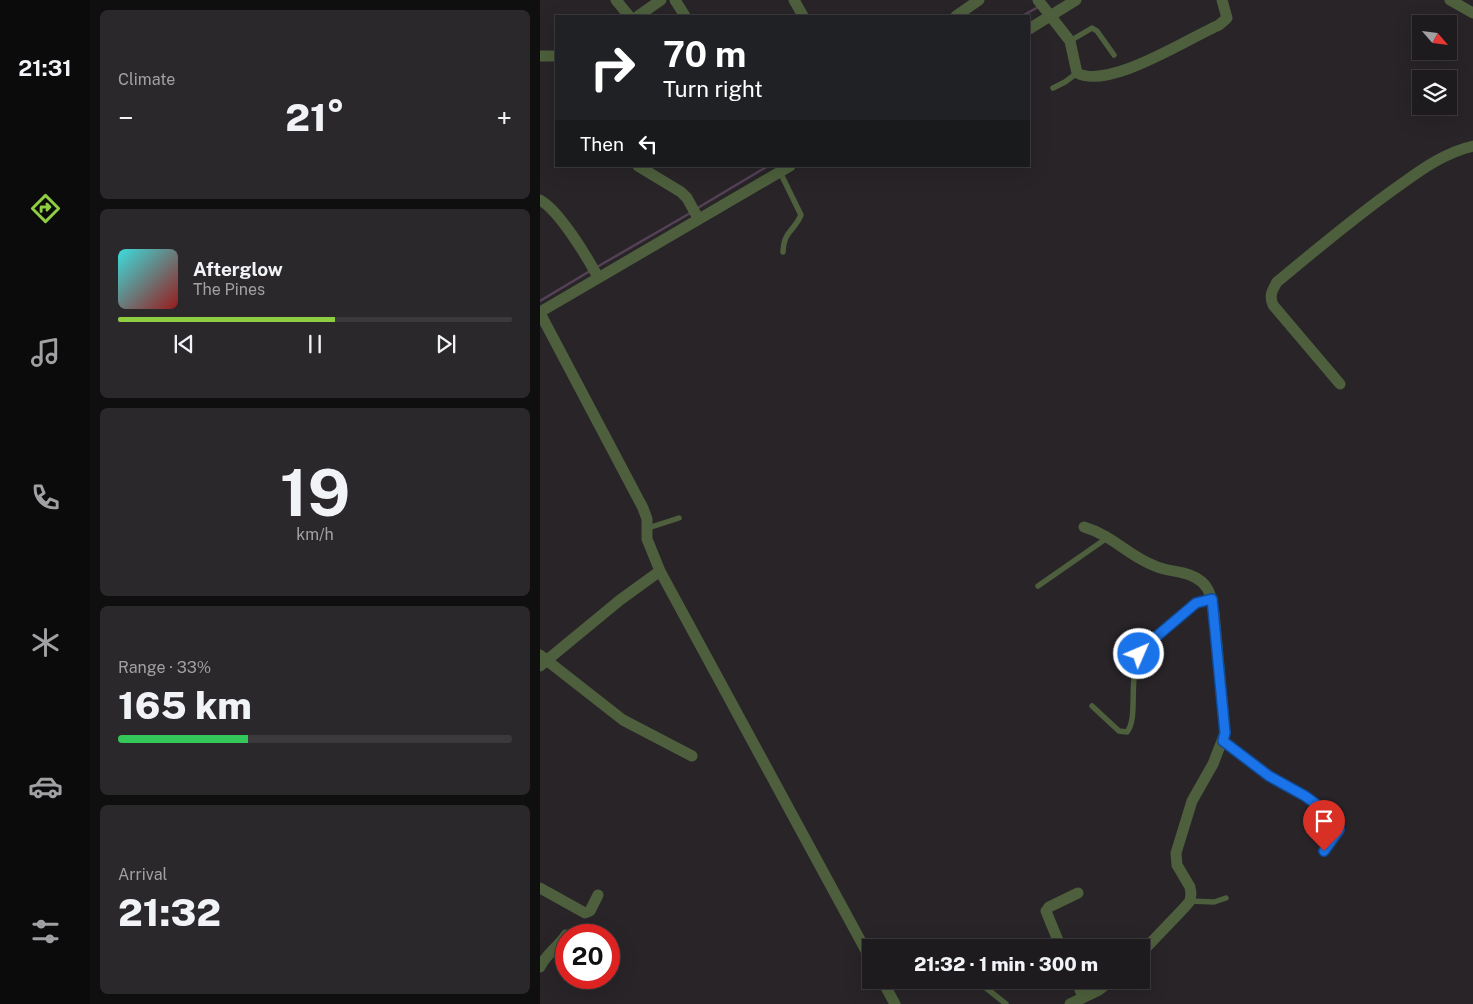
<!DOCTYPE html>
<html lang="en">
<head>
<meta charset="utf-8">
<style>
  body { margin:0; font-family:"Public Sans",sans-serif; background:#2b282b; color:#f1f3f6; height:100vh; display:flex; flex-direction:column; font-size:19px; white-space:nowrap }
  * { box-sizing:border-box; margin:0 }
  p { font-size:16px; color:#a1a1a4 }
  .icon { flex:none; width:28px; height:28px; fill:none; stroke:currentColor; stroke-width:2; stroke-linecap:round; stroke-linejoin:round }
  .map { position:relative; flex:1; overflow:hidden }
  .panel { display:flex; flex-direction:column; gap:10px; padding:10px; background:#100f10; width:450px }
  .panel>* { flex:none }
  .banner { position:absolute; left:15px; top:15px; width:475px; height:152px; border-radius:0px; box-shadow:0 5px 20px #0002,0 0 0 1px #3c393c; background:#202124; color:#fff; overflow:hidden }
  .needle { width:32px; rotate:118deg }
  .tools { position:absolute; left:872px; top:15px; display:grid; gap:10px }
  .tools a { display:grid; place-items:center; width:45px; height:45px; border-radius:0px; background:#1e1b1e; box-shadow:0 5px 20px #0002,0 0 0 1px #3c393c; font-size:25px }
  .speed { position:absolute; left:15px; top:924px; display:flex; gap:10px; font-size:25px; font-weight:700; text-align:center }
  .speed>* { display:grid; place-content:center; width:65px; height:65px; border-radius:50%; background:#1e1b1e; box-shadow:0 5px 20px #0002,0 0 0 1px #3c393c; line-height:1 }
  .speed .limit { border:8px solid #d22; background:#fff; color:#111 }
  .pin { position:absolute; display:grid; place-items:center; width:42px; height:42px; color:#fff; margin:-51px -21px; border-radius:50% 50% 50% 0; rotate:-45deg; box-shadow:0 0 5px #0007 }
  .pin .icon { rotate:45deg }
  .me { position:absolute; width:55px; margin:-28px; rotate:45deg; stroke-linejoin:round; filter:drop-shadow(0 0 4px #0008) }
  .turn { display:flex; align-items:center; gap:18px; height:105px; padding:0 25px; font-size:22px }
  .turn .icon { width:65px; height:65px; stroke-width:2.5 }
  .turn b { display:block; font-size:35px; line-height:42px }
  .then { display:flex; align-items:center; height:48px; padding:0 25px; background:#0003; gap:10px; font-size:19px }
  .big { font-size:38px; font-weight:800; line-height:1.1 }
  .panel .tile { flex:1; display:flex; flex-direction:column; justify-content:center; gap:8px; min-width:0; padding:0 18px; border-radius:8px; background:#2b282b }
  .panel .dial { align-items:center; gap:0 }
  .dial b { font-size:65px; line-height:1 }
  .song { display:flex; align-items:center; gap:15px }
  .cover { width:60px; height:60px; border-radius:8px; background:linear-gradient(135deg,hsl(180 70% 55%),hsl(0 70% 35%)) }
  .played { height:5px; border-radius:2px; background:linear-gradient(90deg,#8fcd42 55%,#3c393c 55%) }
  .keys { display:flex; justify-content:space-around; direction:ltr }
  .heat { display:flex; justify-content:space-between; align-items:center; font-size:28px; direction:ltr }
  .charge { height:8px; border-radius:4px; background:linear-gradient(90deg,#34c759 33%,#3c393c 0) }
  .trip { position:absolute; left:322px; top:939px; width:288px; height:50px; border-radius:0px; background:#1e1b1e; box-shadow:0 5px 20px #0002,0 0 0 1px #3c393c; font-weight:800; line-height:50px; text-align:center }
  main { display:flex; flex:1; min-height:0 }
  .menu { display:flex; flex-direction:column; width:90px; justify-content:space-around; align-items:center; background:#0c0b0c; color:#a1a1a4 }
  .menu .icon { width:35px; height:35px }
  .menu .active { color:#8fcd42 }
  .menu b { font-size:22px; color:#f1f3f6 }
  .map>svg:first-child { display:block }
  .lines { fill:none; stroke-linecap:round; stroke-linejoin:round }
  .stream { stroke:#544156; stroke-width:2.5 }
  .lane { stroke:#4d5f3c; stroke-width:5.5 }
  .street { stroke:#4d5f3c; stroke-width:11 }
  .route-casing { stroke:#114b97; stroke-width:12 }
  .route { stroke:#1a73e8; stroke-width:9 }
</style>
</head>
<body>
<main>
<nav class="menu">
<b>21:31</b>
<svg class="icon active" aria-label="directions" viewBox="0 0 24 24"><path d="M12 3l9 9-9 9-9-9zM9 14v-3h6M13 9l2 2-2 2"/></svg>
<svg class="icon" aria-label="music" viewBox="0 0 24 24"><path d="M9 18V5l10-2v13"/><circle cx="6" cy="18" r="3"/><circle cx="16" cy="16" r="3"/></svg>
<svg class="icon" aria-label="phone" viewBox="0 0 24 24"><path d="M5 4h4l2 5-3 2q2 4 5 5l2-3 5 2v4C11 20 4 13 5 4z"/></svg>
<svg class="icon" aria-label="climate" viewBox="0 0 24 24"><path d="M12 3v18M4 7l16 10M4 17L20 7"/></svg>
<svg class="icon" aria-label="car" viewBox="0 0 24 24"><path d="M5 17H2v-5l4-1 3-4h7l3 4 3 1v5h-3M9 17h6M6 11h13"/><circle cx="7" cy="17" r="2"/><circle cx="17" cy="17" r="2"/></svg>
<svg class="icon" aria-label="filters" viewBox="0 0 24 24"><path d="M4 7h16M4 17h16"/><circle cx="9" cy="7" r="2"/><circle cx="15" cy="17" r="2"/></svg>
</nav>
<section class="panel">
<div class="tile"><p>Climate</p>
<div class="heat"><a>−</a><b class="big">21°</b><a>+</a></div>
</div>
<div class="tile">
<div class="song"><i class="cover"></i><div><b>Afterglow</b><p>The Pines</p></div></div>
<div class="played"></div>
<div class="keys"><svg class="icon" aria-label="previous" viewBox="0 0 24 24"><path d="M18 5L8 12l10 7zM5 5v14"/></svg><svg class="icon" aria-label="pause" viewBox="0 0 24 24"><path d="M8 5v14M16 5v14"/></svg><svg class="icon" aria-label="next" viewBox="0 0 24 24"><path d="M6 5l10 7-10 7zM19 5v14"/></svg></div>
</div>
<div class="tile dial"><b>19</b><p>km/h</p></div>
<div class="tile"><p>Range · 33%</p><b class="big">165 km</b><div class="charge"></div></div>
<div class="tile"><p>Arrival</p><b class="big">21:32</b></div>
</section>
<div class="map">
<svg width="933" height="1004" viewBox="0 0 933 1004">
  <rect width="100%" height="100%" fill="#282428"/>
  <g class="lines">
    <!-- stream -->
    <path class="stream" d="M482,16L500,6
      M156,209L228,166
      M57,267L152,212
      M0,301L50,271"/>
    <!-- lane -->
    <path class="lane" d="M530,41L552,28L557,31L574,55
      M513,88L525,82L537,73
      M240,172L261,215C254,232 244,230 243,252
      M108,528L139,518
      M498,586L567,538
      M552,706L579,731L587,732C600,716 585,673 604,647L648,609L656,603L672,599
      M683,741L729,776L765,796L798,820L799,829L785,851
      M650,901L674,902L686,898
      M436,980L466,1004"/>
    <!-- street -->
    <path class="street" d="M76,0L89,16
      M135,0L145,16
      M254,0L263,16
      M498,0L530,41L537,73C569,90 647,39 679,25L687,18L682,0
      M910,0L933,13
      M98,16L121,0
      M416,16L439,0
      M489,29L536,0
      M0,56H16
      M98,166L141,192L147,198L158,218
      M0,200C19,210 47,257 58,277
      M0,312L250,166
      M0,313L103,508L107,519V539L120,571L331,960
      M800,384L733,305C729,295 732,291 737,282C777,249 817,215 860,185C882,169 906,152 933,146
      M544,527C574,536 588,556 615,566C631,573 648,570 662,582C671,590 672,602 674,613L685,733L673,764L652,801L636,853L637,865L650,887L651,894L650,901L644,908L601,953
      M0,655L83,720L152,756
      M0,666L80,600L120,571
      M0,888L45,913L50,911L58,895
      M521,948L506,911L509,907L538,893
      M0,967C6,954 18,947 26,935
      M342,980L355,1004
      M536,980L543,997
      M530,1004L559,990L572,980"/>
  </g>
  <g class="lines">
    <!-- route casing -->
    <g class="route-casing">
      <path id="route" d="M599,654L604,647L656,603L672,599L685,733L683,741L729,776L765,796L798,820L799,830L784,851"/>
    </g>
    <!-- route -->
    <use href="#route" class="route"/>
  </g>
</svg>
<div class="tools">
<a><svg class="needle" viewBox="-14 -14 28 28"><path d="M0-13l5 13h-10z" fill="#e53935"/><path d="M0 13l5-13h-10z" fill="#a1a1a4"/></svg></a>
<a><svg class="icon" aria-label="layers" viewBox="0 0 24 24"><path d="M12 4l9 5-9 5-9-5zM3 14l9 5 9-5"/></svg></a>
</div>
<div class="speed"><div class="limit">20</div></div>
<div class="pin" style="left:784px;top:851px;background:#d93025"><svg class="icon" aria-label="arrive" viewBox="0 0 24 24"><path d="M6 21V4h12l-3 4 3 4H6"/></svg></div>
<svg class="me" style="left:599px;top:654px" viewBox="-20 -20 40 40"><circle r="17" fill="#1a73e8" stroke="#fff" stroke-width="3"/><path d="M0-11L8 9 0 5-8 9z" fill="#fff"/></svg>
<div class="trip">21:32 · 1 min · 300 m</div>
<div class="banner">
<div class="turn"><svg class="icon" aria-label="right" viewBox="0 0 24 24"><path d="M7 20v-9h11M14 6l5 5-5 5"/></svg><div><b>70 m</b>Turn right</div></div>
<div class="then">Then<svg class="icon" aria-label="left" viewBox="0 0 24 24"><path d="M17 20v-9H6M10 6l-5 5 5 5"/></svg></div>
</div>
</div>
</main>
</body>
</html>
